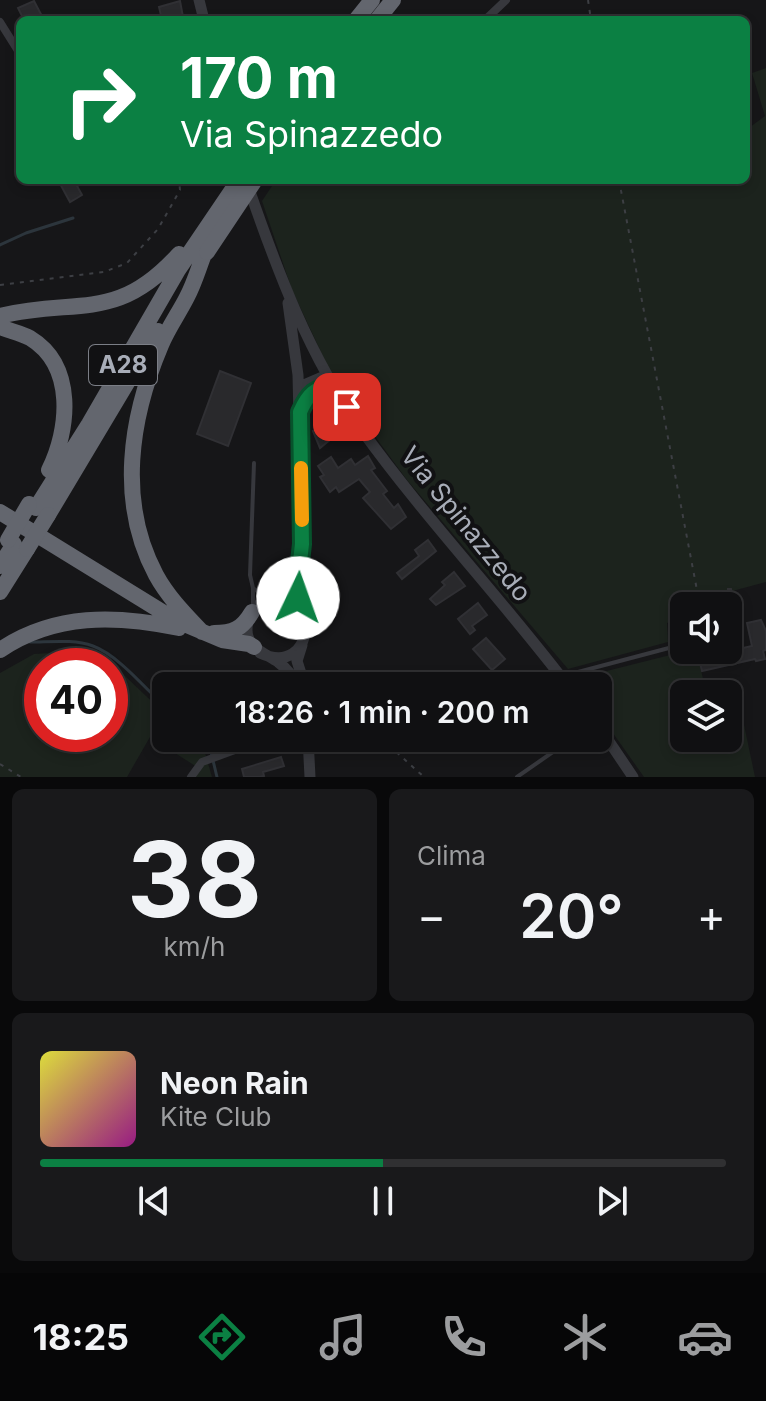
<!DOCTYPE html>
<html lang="it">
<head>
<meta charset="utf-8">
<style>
  body { margin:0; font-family:Inter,sans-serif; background:#19191b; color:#f1f3f6; height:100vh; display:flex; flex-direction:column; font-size:30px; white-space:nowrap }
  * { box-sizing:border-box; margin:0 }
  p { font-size:26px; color:#9c9d9f }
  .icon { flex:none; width:44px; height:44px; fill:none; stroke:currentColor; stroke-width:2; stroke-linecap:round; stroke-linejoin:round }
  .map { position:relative; height:777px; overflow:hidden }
  .side { display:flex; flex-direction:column; gap:12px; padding:12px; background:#09090a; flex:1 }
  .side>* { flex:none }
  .hud { position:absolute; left:16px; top:16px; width:734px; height:168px; border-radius:12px; box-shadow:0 4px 12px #0003,0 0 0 2px #303032; background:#0b8043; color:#fff; overflow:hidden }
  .controls { position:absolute; left:670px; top:592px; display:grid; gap:16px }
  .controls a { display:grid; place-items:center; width:72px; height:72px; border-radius:12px; background:#101012; box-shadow:0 4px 12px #0003,0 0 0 2px #303032; font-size:40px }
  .speed { position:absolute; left:24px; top:648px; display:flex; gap:16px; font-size:40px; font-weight:700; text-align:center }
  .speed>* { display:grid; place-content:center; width:104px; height:104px; border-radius:50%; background:#101012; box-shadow:0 4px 12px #0003,0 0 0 2px #303032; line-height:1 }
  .speed .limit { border:12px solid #d22; background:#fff; color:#111 }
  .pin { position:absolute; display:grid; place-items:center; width:68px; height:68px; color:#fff; margin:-34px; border-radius:16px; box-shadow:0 4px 12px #0006 }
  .me { position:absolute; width:88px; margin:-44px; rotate:3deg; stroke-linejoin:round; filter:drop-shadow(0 0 6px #0008) }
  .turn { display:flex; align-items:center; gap:28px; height:168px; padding:0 32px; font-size:36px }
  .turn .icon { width:104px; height:104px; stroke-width:2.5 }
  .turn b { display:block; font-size:56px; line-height:68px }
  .big { font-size:60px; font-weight:600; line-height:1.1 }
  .side .widget { flex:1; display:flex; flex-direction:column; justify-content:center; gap:12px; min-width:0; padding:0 28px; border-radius:12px; background:#19191b }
  .side .dial { align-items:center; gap:0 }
  .dial b { font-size:104px; line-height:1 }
  .song { display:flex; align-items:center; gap:24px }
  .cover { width:96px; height:96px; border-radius:12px; background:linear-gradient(135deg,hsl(60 70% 55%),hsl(310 70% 35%)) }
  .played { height:8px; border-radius:4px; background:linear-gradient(90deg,#0b8043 50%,#303032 50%) }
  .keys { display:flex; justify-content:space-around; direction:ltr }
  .heat { display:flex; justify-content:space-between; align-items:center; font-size:44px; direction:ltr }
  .side .tiles { flex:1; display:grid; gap:12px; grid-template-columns:1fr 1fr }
  .widget:last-child { grid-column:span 2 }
  .trip { position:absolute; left:152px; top:672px; width:460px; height:80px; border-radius:12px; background:#101012; box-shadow:0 4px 12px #0003,0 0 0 2px #303032; font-weight:600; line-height:80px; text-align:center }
  .dock { display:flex; height:128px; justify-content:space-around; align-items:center; background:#060607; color:#9c9d9f }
  .dock .icon { width:56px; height:56px }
  .dock .current { color:#0b8043 }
  .dock b { font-size:36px; color:#f1f3f6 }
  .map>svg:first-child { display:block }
  .green { fill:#1c231d; fill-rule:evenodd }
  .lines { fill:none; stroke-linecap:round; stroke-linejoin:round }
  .stream { stroke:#2c353c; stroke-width:3 }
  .building { fill:#29292c; stroke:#303034; stroke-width:2 }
  .path { stroke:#3d3f44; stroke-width:2; stroke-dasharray:4 6; stroke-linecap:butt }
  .service { stroke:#37383d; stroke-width:4 }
  .minor { stroke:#37383d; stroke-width:8 }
  .tertiary { stroke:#37383d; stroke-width:11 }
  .motorway { stroke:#63666e; stroke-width:16 }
  .motorway-bridge { stroke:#63666e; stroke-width:16 }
  .route-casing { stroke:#07532c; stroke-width:20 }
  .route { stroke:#0b8043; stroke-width:14 }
  .slow { stroke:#f59e0b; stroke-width:14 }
  .labels { text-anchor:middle; stroke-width:8; stroke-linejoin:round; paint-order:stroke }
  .shield { fill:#111113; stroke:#7b7e86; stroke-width:2 }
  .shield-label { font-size:24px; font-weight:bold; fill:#a8adb8 }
  .street-label { font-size:26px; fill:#a8adb8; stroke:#111113 }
</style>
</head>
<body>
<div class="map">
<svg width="766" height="777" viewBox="0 0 766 777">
  <rect width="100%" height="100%" fill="#161618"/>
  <!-- green -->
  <path class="green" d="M766,68V582L699,600L698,606H684V619L667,623L668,642L568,669L407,480L335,382L292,290L262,201L276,180H746V130L765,116L752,73Z
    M690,650H696L705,687L735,682L755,777H644L598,712V686H580L575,679ZM728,694V738H684V694Z
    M82,651L104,656L166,715V738H190L205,753L212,777H195L200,769L150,737L127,777H0V673L34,654ZM42,666H110V734H42Z"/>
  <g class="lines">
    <!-- stream -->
    <path class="stream" d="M0,245L26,233L73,218
      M30,642C50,642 74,639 93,646C118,655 146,689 166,708
      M198,738L210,748L217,777"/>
  </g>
  <!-- building -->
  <path class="building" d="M34,1L44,20H24L18,8Z
    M180,1L183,17L162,20L159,7Z
    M58,180H89L77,186L82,195L70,202Z
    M220,371L251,383L228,446L197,434Z
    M344,419L347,428L331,437V439L320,448L313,431Z
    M368,456L375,468L371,470L387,491L383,494L394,508L398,504L406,517L391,529L363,498L370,492L359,479L339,492L336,487L330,492L320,477L324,475L318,466L331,457L338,468L351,459L355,465Z
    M428,540L436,551L402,579L397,573L419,556L415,550Z
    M454,572L465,586L436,605L430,599L445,585L442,582Z
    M728,589H731L732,594H736L737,604H734L737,615L728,617V606H707L704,598L728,595Z
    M478,603L487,615L472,626L475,630L470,634L458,619Z
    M761,620L766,631V650L763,651L765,659L756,661L755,659L702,671L699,659L717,655L716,650H725V652L752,646L747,623Z
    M486,638L505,659L492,670L473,649Z
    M281,757L284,766L263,772L264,776L259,777H244L242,769Z"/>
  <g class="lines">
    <!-- path -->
    <path class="path" d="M588,0L591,20
      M619,180L700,606
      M0,285L104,272L127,263L158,229L180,190L179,180
      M370,738L394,750L424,777
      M0,764L21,777"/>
    <!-- service -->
    <path class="service" d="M254,463L250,575L253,588L265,597
      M253,588V606
      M728,632L734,630
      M563,676L684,644
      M517,777L573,738"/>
    <!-- minor -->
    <path class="minor" d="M485,20L506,0
      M0,22L20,54
      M191,777L202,762L268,738"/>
    <!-- tertiary -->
    <path class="tertiary" d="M199,0L204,20
      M248,186C277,270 309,356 361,429C425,518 502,599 568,686
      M288,303L298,375L302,544L298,579L302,612
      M299,387L327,375
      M300,411C308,394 315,387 334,386
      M302,645L297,661L305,686
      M260,653C317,679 320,586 268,600C258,603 250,611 248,622C242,646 263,652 278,662C286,668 294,678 299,686
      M598,725L633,777
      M308,738L310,777"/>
    <!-- motorway -->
    <path class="motorway" d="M356,20L372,0
      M377,20L393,0
      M0,316C77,297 116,324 179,254
      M0,327C10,331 21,333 30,338C76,366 69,430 49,470
      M36,508L89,424L178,270L239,180
      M0,512L177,621L222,640L249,644L254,647
      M48,515L158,331
      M0,566L14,544
      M0,592L27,549
      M202,632C185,614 168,597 156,575C117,502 130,418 161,345C168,328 179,313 187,297C194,284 198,270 203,257
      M214,633C233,633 242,629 252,612
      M0,650C55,613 116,615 179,628"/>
    <!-- motorway-bridge -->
    <path class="motorway-bridge" d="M207,252L255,180
      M8,540L29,504
      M27,549L48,515"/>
  </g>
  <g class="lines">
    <!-- route casing -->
    <g class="route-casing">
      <path id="route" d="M298,598V579L302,544L300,412C308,394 315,387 334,386L347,407"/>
    </g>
    <!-- route -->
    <use href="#route" class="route"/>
    <!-- slow -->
    <path class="slow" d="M301,468L302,520"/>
  </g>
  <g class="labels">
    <!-- shield labels -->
    <rect class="shield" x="89" y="345" width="68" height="40" rx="6"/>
    <g class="shield-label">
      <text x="123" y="373">A28</text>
    </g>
    <!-- street labels -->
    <g class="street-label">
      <text transform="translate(466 524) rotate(51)" y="9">Via Spinazzedo</text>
    </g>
  </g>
</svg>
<div class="controls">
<a><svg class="icon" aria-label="sound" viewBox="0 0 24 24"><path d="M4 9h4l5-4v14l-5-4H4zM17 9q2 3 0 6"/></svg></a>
<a><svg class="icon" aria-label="layers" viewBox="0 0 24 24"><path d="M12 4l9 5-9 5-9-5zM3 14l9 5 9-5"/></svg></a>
</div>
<div class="speed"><div class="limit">40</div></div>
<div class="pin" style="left:347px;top:407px;background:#d93025"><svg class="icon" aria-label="arrive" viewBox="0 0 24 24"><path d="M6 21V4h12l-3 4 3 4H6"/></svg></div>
<svg class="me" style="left:298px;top:598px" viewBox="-20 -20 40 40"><circle r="19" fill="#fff"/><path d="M0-13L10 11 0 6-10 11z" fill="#0b8043"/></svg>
<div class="trip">18:26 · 1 min · 200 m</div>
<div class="hud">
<div class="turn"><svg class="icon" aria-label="right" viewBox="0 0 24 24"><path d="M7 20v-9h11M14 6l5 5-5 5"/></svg><div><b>170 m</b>Via Spinazzedo</div></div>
</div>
</div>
<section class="side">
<div class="tiles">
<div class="widget dial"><b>38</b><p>km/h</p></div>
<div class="widget"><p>Clima</p>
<div class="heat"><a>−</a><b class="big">20°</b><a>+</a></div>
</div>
<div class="widget">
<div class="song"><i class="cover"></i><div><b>Neon Rain</b><p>Kite Club</p></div></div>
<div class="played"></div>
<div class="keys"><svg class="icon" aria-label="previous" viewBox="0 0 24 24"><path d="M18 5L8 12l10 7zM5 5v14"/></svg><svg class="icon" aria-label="pause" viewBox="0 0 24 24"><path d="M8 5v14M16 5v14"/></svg><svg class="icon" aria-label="next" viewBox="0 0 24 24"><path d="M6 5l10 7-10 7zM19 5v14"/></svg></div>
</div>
</div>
</section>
<nav class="dock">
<b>18:25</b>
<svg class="icon current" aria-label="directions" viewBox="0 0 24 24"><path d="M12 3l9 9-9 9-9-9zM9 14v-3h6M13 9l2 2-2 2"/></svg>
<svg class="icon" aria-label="music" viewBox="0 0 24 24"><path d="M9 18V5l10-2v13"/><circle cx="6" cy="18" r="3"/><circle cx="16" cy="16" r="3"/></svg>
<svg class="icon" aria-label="phone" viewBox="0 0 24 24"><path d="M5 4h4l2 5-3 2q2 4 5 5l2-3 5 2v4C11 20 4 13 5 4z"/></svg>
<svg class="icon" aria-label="climate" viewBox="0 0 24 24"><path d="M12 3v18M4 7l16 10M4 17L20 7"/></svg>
<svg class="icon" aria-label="car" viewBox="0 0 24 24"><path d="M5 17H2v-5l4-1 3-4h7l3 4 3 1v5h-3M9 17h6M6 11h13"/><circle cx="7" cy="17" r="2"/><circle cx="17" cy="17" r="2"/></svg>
</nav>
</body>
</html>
